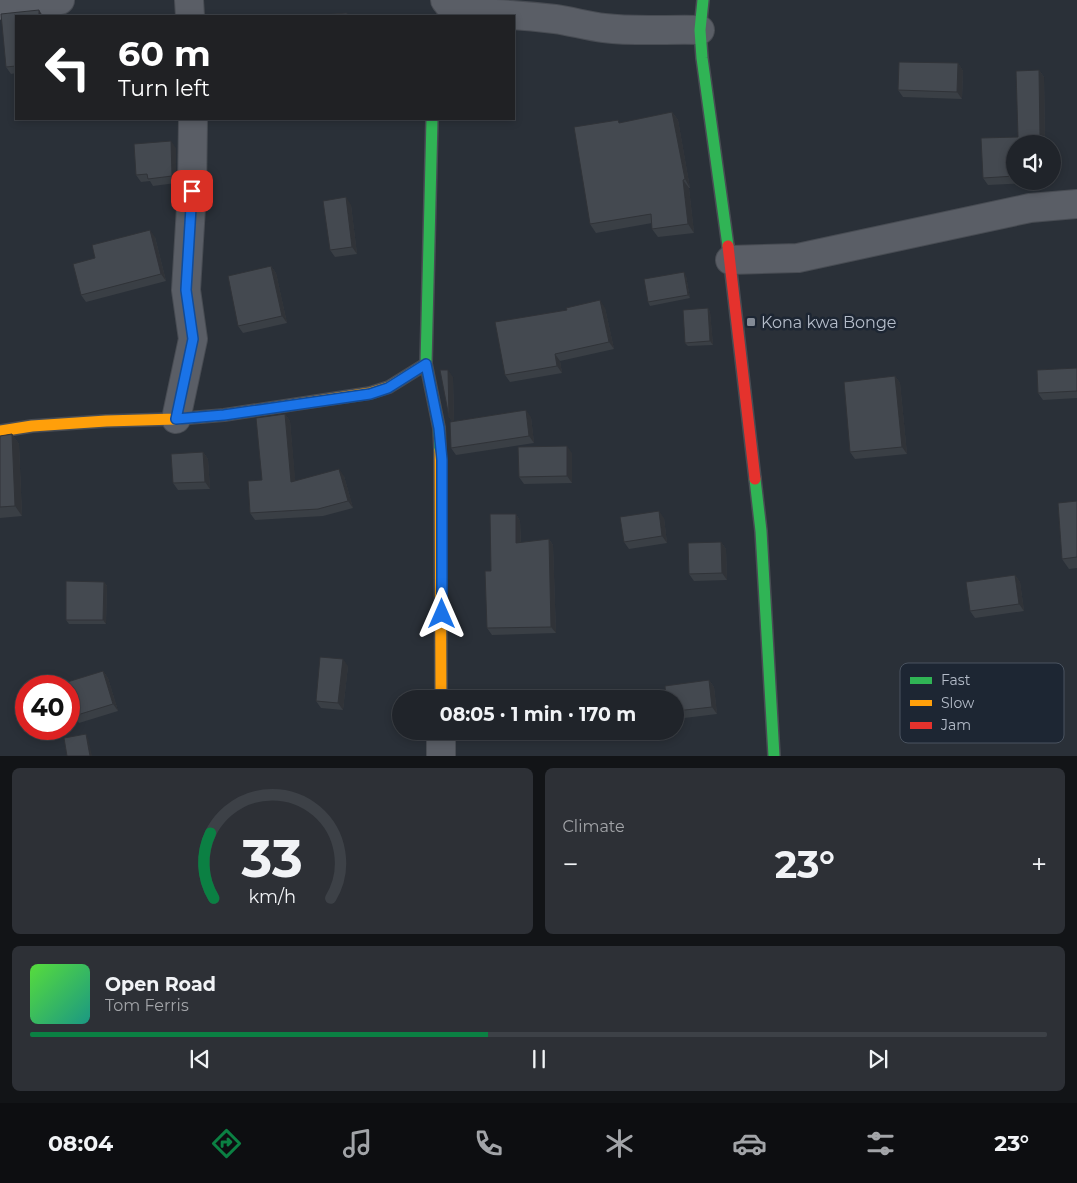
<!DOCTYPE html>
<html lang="en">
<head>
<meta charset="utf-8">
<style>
  body { margin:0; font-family:Montserrat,sans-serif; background:#2d3036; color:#f1f3f6; height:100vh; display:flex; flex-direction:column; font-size:19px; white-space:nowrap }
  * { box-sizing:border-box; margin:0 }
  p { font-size:16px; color:#a2a4a8 }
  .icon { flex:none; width:28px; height:28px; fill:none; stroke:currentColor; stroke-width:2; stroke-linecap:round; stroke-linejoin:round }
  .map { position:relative; height:756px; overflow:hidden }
  .sheet { display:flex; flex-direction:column; gap:12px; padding:12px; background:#121417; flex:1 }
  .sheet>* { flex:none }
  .top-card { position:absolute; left:15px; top:15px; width:500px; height:105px; border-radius:0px; box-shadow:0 2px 8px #0003,0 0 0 1px #3d4147; background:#202124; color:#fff; overflow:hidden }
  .buttons { position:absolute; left:1006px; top:135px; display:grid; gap:10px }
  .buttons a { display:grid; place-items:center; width:55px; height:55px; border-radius:50%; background:#20242a; box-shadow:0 2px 8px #0003,0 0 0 1px #3d4147; font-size:25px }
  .speed { position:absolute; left:15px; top:675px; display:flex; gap:10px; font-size:25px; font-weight:700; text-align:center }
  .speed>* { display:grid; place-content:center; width:65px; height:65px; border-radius:50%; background:#20242a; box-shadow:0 2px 8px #0003,0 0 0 1px #3d4147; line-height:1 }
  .speed .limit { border:8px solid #d22; background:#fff; color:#111 }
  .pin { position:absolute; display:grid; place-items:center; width:42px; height:42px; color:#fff; margin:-21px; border-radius:10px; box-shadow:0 2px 8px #0006 }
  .me { position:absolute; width:55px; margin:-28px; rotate:0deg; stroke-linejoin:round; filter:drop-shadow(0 0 4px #0008) }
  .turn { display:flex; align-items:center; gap:18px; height:105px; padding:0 20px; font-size:22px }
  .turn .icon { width:65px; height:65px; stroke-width:2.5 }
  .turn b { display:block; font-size:35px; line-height:42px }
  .big { font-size:38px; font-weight:700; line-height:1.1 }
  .sheet .tile { flex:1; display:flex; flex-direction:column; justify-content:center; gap:8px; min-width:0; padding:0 18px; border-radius:8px; background:#2d3036 }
  .sheet .dial { align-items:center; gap:0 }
  .dial svg { height:130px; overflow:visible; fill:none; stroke:#3d4147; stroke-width:7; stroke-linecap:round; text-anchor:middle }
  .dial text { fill:#f1f3f6; stroke:none }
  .song { display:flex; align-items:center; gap:15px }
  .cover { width:60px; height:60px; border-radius:8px; background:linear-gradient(135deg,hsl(110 70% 55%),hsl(170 70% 35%)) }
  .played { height:5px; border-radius:2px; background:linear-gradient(90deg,#0b8043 45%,#3d4147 45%) }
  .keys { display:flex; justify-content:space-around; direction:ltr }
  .heat { display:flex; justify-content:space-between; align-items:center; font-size:28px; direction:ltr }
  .sheet .tiles { flex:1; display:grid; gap:12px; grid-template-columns:1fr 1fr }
  .tile:last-child { grid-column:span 2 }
  .trip { position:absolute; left:392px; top:690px; width:292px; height:50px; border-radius:25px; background:#20242a; box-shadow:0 2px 8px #0003,0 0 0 1px #3d4147; font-weight:700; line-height:50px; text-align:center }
  .dock { display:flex; height:80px; justify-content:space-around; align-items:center; background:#0d0e11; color:#a2a4a8 }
  .dock .icon { width:35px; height:35px }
  .dock .active { color:#0b8043 }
  .dock b { font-size:22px; color:#f1f3f6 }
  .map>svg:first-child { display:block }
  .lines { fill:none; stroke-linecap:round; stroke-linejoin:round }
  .street-casing { stroke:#484c53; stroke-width:30 }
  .fast-casing { stroke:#484c53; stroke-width:14 }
  .slow-casing { stroke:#484c53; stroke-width:14 }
  .jam-casing { stroke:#484c53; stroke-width:14 }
  .street { stroke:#5a5e66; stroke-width:28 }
  .fast { stroke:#30b455; stroke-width:11 }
  .slow { stroke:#ff9f0a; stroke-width:11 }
  .jam { stroke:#e5322d; stroke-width:11 }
  .wall { fill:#3a3f45 }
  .shaded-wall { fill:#303338 }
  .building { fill:#444950; stroke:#303338 }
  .route-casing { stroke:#114b97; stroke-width:12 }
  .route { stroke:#1a73e8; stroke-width:9 }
  .poi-dot { fill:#848b96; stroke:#1d2633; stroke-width:2 }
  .labels { text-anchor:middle; stroke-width:5; stroke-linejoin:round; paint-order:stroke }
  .poi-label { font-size:16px; fill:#b4bcc9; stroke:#1d2633; text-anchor:start }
  .key { fill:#1d2633; stroke:#4a5360; stroke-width:1 }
  .key-label { font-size:14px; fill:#b4bcc9 }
</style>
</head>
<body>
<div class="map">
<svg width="1077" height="756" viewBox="0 0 1077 756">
  <rect width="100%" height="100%" fill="#2a3038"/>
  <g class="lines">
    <!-- street casing -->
    <g class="street-casing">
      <path id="street" d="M189,0L190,16
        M445,0L455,13C489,13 522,15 555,19C571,21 587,26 604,28C635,32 668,29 700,30
        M0,5L60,0
        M730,260L798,258L1030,208L1077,204
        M176,419L193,339L186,290L192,191L193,119
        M441,756V731"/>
    </g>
    <!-- fast casing -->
    <g class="fast-casing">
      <path id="fast" d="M703,0L700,30L702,58L728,246
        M432,119L426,364L439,428L440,450
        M755,479L761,531L774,756"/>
    </g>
    <!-- slow casing -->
    <g class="slow-casing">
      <path id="slow" d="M0,431L32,426L106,421L176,419L224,415L370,393L389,387L426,364
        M440,450L441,699"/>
    </g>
    <!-- jam casing -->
    <g class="jam-casing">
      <path id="jam" d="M728,246L755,479"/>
    </g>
    <!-- street -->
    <use href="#street" class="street"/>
    <!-- fast -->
    <use href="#fast" class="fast"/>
    <!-- slow -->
    <use href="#slow" class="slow"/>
    <!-- jam -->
    <use href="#jam" class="jam"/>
  </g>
  <!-- wall -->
  <path class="wall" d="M16,16V73L11,74L6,67Z
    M958,63L963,71L962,99L903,97L898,90Z
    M1039,70L1044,77L1045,136L1050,144H1015V181L1051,182L988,185L983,178L1018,137Z
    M672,112L678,120L690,188H689L694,233L658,237L652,229V223L596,233L590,224L620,123Z
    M176,148V183L153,186L150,181L141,182L136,175Z
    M351,205L357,254L335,257L330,250Z
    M155,237L166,281L86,302L81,295L95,258Z
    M271,266L276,273L287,323L243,333L238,326Z
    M686,276L690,298L650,306L648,302Z
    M605,308L614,349L560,361L562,373L510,382L505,375Z
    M708,308L710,312L713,345L688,346L685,343Z
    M1077,368V398L1043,400L1038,393Z
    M895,376L900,383L907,454L855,459L850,452Z
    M453,377L454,421L531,417L534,443L456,455L451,448L452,421L449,417Z
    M285,414L290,421L295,481L344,476L353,508L323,516L255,520L250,513Z
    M12,434L19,444L22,516L0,518V436Z
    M203,452L208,459L210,489L178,490L173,483Z
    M572,453V483L524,484L519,477Z
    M1077,501V568L1069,569L1062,559Z
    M516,514L520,521L521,543L549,539L553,545L556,633L492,635L487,628L491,571Z
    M664,518L667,543L629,549L624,542Z
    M721,542L726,549L727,580L694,581L689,574Z
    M1015,575L1020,582L1024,611L975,618L970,611Z
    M104,582L107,586L106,624H69L66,620Z
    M348,666L343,710L321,708L316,701Z
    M103,671L108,678L118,711L79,723L74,716Z
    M709,680L714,687L717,714L676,719V699Z
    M980,682L985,741L961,743L957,736Z"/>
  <!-- shaded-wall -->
  <path class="shaded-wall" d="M39,10L43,16H39Z
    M958,63L963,71L962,99L957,92Z
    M1039,70L1044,77L1045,143L1040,136Z
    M672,112L678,120L690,188L685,179Z
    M1045,136L1050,143V144H1045Z
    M171,141L176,148V183L172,176Z
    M683,180L689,188L694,233L688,224Z
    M346,197L351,205L357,254L352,247Z
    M150,230L155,237L166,281L161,274Z
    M271,266L276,273L287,323L282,316Z
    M684,272L686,276L690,298L688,295Z
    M600,300L605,308L614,349L609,342Z
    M708,308L710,312L713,345L710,341Z
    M555,354L560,361L562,373L557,366Z
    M448,370L453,377L454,424L449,417Z
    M895,376L900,383L907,454L902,447Z
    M526,410L531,417L534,443L529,436Z
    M285,414L290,421L296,489L291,482Z
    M12,434L19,444L22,516L15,506Z
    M567,446L572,453V483L567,476Z
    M203,452L208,459L210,489L205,482Z
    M339,469L344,476L353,508L348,501Z
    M659,511L664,518L667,543L662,536Z
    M516,514L520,521L521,550L516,543Z
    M549,539L553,545L556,633L551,627Z
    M721,542L726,549L727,580L722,573Z
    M1015,575L1020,582L1024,611L1019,604Z
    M104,582L107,586L106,624L103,620Z
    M343,659L348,666L343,710L338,703Z
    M103,671L108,678L118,711L113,704Z
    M975,675L980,682L985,741L980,734Z
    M709,680L714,687L717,714L712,707Z
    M86,734L88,738L92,756H90Z"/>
  <!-- building -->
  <path class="building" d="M39,10V16H16V66L6,67L1,14Z
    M347,13V16H321V15Z
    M899,62L958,63L957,92L898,90Z
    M1039,70L1040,136H1045V144H1015V176L983,178L981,138L1018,137L1016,71Z
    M672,112L685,179L683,180L688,224L652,229L651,214L590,224L574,127L618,120L619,123Z
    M171,141L172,176L148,179L147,174L136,175L134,144Z
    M346,197L352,247L330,250L323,201Z
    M150,230L161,274L81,295L73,264L95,258L92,245Z
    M271,266L282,316L238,326L228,276Z
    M684,272L688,295L648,302L644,279Z
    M600,300L609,342L555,354L557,366L505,375L495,322L567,310L566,308Z
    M708,308L710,341L685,343L683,310Z
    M1077,368V391L1038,393L1037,370Z
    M440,370H448L449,417Z
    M895,376L902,447L850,452L844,382Z
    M526,410L529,436L451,448L450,422Z
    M285,414L291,482L339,469L348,501L318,509L250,513L248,481L262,480L256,418Z
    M12,434L15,506L0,507V436Z
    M567,446V476L519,477L518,447Z
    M203,452L205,482L173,483L171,454Z
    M1077,501V557L1062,559L1058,503Z
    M659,511L662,536L624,542L620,517Z
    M490,514H516V543L549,539L551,627L487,628L485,571H491Z
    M721,542L722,573L689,574L688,543Z
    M1015,575L1019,604L970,611L966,582Z
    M66,581L104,582L103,620H66Z
    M320,657L343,659L338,703L316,701Z
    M103,671L113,704L74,716L69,700V686H65L64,683Z
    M709,680L712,707L676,711V699H666L665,686Z
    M86,734L90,756H67L64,738Z"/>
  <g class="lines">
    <!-- route casing -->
    <g class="route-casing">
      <path id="route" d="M192,191L186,290L193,339L176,419L224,415L370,394L388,388L426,364L439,428L442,460V614"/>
    </g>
    <!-- route -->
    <use href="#route" class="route"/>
  </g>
  <!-- markers -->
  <rect class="poi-dot" x="746" y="317" width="10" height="10" rx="2.5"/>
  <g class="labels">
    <!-- poi labels -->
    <g class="poi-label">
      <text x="761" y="328">Kona kwa Bonge</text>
    </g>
  </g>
  <!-- legend -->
  <rect x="900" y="663" width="164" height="80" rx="8" class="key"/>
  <rect x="910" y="677" width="22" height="7" fill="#30b455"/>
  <rect x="910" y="700" width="22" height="6" fill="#ff9f0a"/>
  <rect x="910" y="722" width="22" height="7" fill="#e5322d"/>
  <g class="key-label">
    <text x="941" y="685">Fast</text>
    <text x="941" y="708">Slow</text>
    <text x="941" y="730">Jam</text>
  </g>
</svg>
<div class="buttons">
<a><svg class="icon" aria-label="sound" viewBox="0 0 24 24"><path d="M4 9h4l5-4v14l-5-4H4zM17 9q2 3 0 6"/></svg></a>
</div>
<div class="speed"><div class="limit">40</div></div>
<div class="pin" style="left:192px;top:191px;background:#d93025"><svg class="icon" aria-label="arrive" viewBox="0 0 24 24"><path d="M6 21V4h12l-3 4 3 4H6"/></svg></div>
<svg class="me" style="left:442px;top:614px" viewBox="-20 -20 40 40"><path d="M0-17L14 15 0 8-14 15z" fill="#1a73e8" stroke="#fff" stroke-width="4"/></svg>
<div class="trip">08:05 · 1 min · 170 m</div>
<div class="top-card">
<div class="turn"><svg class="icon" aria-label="left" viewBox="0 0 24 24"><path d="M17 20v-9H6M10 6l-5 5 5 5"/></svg><div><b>60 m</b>Turn left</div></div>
</div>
</div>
<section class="sheet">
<div class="tiles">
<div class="tile dial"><svg viewBox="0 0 100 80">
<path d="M14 69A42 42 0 1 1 86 69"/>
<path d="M14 69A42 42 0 0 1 12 29" stroke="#0b8043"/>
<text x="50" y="56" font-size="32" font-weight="700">33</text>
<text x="50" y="72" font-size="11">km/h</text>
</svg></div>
<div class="tile"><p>Climate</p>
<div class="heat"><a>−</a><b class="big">23°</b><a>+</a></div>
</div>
<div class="tile">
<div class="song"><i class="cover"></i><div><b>Open Road</b><p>Tom Ferris</p></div></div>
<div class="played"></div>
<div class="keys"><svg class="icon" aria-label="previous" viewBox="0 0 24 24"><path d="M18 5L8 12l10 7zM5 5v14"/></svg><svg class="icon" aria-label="pause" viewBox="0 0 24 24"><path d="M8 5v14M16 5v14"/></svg><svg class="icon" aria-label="next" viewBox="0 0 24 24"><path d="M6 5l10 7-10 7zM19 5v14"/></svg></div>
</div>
</div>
</section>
<nav class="dock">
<b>08:04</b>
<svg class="icon active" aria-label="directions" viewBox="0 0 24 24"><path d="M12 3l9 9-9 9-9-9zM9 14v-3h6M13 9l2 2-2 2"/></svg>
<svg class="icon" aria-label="music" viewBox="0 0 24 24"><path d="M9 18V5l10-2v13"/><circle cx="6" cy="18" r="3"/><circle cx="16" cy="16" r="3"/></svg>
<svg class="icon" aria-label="phone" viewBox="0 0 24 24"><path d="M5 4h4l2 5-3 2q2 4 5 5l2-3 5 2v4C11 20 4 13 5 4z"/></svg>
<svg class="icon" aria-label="climate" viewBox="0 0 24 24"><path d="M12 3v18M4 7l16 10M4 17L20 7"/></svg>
<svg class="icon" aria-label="car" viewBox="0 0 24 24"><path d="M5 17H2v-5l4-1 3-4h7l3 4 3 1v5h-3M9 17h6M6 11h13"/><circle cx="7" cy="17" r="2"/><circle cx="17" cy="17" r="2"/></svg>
<svg class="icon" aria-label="filters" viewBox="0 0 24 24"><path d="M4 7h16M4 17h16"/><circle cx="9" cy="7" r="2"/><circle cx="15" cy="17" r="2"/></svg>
<b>23°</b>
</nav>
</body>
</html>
